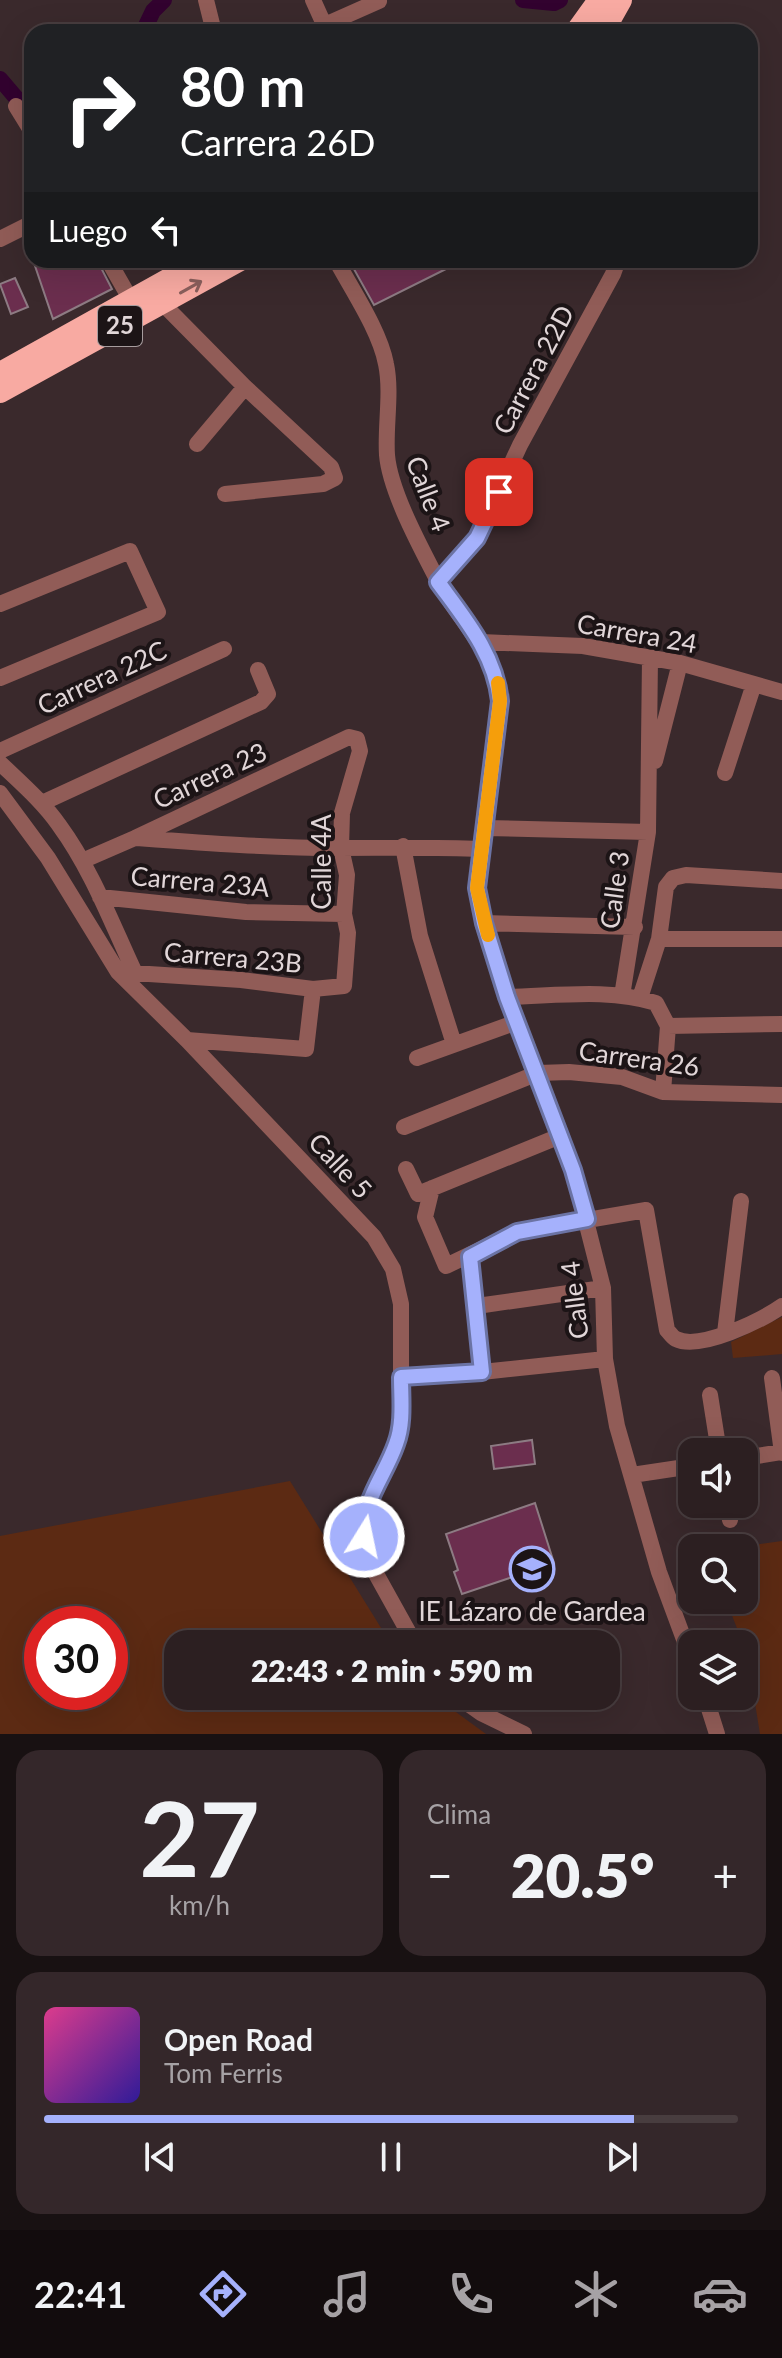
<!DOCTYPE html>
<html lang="es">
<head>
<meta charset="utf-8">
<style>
  body { margin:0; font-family:Lato,sans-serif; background:#34272a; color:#f1f3f6; height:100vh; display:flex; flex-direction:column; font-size:30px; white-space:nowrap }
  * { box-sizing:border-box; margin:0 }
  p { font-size:26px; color:#a6a2a5 }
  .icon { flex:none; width:44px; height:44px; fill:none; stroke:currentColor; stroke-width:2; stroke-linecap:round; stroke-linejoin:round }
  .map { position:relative; height:1734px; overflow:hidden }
  .details { display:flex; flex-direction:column; gap:16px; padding:16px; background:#181112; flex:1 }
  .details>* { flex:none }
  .hud { position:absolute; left:24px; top:24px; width:734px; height:244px; border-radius:24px; box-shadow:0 8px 32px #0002,0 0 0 2px #483d3f; background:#202124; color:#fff; overflow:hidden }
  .controls { position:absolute; left:678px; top:1438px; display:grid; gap:16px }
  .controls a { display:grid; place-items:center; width:80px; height:80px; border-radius:16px; background:#2c1f21; box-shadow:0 8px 32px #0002,0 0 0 2px #483d3f; font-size:40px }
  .speed { position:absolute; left:24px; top:1606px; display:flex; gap:16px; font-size:40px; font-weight:700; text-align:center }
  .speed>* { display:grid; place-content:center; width:104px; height:104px; border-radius:50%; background:#2c1f21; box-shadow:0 8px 32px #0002,0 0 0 2px #483d3f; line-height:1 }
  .speed .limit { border:12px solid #d22; background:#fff; color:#111 }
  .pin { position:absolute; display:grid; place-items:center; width:68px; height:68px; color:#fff; margin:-34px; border-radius:16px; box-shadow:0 4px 12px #0006 }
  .me { position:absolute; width:88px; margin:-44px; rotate:10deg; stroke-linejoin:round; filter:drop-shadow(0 0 6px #0008) }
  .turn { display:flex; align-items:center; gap:28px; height:168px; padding:0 24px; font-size:36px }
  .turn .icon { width:104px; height:104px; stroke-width:2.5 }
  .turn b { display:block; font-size:56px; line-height:68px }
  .then { display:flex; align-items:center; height:76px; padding:0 24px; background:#0003; gap:16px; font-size:30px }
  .big { font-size:60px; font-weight:800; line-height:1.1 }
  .details .widget { flex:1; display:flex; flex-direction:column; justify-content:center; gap:12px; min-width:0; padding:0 28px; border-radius:24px; background:#34272a }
  .details .dial { align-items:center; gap:0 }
  .dial b { font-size:104px; line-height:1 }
  .song { display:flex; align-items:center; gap:24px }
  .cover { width:96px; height:96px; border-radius:12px; background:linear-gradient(135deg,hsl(330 70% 55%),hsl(250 70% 35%)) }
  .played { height:8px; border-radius:4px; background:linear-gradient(90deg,#a5b1fc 85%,#483d3f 85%) }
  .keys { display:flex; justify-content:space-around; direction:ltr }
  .heat { display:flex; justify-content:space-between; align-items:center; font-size:44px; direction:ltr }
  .details .tiles { flex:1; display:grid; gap:16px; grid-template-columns:1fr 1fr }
  .widget:last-child { grid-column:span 2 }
  .trip { position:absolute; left:164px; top:1630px; width:456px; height:80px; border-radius:24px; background:#2c1f21; box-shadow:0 8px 32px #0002,0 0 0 2px #483d3f; font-weight:800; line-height:80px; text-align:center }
  .tab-bar { display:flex; height:128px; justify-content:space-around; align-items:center; background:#120c0d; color:#a6a2a5 }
  .tab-bar .icon { width:56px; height:56px }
  .tab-bar .current { color:#a5b1fc }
  .tab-bar b { font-size:36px; color:#f1f3f6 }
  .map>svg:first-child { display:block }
  .green { fill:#5c2a13; fill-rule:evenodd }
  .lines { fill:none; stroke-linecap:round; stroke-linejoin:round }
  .canal { stroke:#32022f; stroke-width:16 }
  .building { fill:#6b2e4e; stroke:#8d7b83; stroke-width:2 }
  .minor { stroke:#915c57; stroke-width:16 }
  .highway { stroke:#f8aaa2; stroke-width:22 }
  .oneway { stroke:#8a5f5c }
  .route-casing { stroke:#6b73a4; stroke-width:20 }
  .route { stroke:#a5b1fc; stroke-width:14 }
  .slow { stroke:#f59e0b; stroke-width:14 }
  .labels { text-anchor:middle; stroke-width:8; stroke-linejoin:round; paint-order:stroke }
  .shield { fill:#1c1416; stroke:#a69c9e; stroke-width:2 }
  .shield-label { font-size:24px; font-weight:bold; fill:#e1d6d8 }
  .street-label { font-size:26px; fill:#e1d6d8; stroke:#1c1416 }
  .poi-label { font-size:26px; fill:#e1d6d8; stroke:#1c1416 }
</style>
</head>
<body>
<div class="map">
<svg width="782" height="1734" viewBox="0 0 782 1734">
  <rect width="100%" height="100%" fill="#3a292c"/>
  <!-- green -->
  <path class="green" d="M782,1317V1354L733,1358L731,1342Z
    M290,1481L391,1644H178V1696H434L486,1734H0V1536ZM42,1624H110V1692H42Z
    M782,1541V1734H760L747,1654L726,1600H744V1548H730Z"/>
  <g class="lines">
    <!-- canal -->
    <path class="canal" d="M523,0L554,3L560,0
      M143,32L153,11L164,0
      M0,79L29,113"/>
  </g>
  <!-- building -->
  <path class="building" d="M33,260H97L112,289L53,319Z
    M354,260H464L374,305L350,262Z
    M15,278L28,307L11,314L0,284Z
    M532,1440L535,1464L494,1469L491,1446Z
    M535,1503L554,1563L462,1594L454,1572L458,1570L446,1534Z"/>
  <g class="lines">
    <!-- minor -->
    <path class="minor" d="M206,0L214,32
      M313,0L327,31
      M309,32L379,1
      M16,106L32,132
      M0,239L32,223
      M108,260L132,302
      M336,260C352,290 380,331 386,364C392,393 385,426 387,455C390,491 420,546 437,579C459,623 494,647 500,701L477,888L484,923L507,997L573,1170L603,1288L605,1359L617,1426L659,1572L692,1661
      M162,303L245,387L331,467L335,478L323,484L225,494
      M197,444L245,387
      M438,582L477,538L520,445L613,274L618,260
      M0,604L130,551L158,612L0,678
      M481,642L583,646L680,663L782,692
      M0,751L224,649
      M655,761L680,663
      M0,763C21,783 43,802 59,825C92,870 112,924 135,973
      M725,773L754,684
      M0,793L48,858L118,972L187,1040L374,1237L393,1269L401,1304V1426L396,1446L375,1488L363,1520L365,1554L415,1644
      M42,803L261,702L268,694L258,670
      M485,828L648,832
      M137,838C205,843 272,848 340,848C387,848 434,847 481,849
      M403,846L420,936L454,1044
      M82,861L135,838L349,737L357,739L360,751L342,813L341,848L347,875L344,914L348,933L344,986L313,989L241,980L118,972
      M100,897L246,912L344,914
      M484,923L635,927
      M659,939H782
      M622,996L648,832L650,657
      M507,997C556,996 610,988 656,1003L668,1026
      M640,998L659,939L666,887L673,878L686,875L782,881
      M668,1026L782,1024
      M187,1040L306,1049L313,989
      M417,1058L517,1022
      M663,1092L668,1026
      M404,1127L538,1073L569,1072L622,1077L663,1092L782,1095
      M406,1169L418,1194L560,1136
      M432,1188L425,1217L446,1266L517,1232L646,1210L667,1330C670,1333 672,1337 676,1339C700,1351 762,1320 782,1306
      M470,1257L482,1372
      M477,1306L603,1288
      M725,1333L741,1201
      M401,1377L482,1372L605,1359
      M772,1378L782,1453
      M710,1395L719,1452
      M744,1458L782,1452
      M632,1475L692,1466
      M727,1504L730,1520
      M457,1696L481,1713L524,1734
      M705,1696L717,1734"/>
    <!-- highway -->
    <path class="highway" d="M576,32L599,0
      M603,32L621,0
      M0,373L203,260
      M0,392L240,260"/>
  </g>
  <!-- one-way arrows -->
  <defs><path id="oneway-shaft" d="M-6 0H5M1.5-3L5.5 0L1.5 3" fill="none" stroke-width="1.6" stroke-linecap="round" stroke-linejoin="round" transform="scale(2)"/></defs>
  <use class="oneway" href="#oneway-shaft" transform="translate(191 287) rotate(-29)"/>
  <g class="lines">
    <!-- route casing -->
    <g class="route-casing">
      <path id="route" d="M364,1537C361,1502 385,1476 396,1444C404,1423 401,1399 401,1377L482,1372L470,1257L517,1232L587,1219L573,1170L507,997L484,923L477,888L500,701C495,654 465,619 438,582L477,538L499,492"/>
    </g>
    <!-- route -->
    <use href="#route" class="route"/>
    <!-- slow -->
    <path class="slow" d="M488,935L477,888L500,701L498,683"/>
  </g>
  <!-- icons -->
  <defs>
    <g id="school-ring" transform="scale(2.3)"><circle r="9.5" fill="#1c1416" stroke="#a5b1fc" stroke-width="1.5"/><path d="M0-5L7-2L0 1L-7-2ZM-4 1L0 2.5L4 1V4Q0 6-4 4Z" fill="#a5b1fc"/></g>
  </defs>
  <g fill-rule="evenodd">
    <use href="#school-ring" x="532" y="1569"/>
  </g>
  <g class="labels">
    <!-- shield labels -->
    <rect class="shield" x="98" y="306" width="44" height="40" rx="6"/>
    <g class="shield-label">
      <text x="120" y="334">25</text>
    </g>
    <!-- street labels -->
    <g class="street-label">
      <text transform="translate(534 370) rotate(-62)" y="9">Carrera 22D</text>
      <text transform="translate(428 494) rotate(69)" y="9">Calle 4</text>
      <text transform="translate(637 634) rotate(10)" y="9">Carrera 24</text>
      <text transform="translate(102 678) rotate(-25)" y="9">Carrera 22C</text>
      <text transform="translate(210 776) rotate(-25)" y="9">Carrera 23</text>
      <text transform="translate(322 862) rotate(-90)" y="9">Calle 4A</text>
      <text transform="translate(200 882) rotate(5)" y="9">Carrera 23A</text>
      <text transform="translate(615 890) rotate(-82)" y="9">Calle 3</text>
      <text transform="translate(233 958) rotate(5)" y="9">Carrera 23B</text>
      <text transform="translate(639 1059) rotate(8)" y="9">Carrera 26</text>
      <text transform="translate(340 1166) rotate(47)" y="9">Calle 5</text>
      <text transform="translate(575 1300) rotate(-97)" y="9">Calle 4</text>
    </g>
    <!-- poi labels -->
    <g class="poi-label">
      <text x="532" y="1621">IE Lázaro de Gardea</text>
    </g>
  </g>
</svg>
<div class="controls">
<a><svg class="icon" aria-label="sound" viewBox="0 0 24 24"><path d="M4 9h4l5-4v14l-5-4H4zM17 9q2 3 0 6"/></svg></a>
<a><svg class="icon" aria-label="search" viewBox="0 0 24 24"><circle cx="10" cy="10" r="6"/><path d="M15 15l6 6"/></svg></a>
<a><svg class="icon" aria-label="layers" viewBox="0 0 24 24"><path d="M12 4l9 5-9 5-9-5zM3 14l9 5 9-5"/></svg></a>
</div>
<div class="speed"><div class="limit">30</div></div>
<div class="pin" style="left:499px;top:492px;background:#d93025"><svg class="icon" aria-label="arrive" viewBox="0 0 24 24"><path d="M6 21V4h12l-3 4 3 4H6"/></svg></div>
<svg class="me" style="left:364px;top:1537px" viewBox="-20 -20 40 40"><circle r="17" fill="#a5b1fc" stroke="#fff" stroke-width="3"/><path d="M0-11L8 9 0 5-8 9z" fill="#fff"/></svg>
<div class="trip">22:43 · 2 min · 590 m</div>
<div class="hud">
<div class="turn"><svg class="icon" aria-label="right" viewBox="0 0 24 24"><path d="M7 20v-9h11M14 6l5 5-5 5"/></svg><div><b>80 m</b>Carrera 26D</div></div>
<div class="then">Luego<svg class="icon" aria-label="left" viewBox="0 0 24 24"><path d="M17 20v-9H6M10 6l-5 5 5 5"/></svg></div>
</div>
</div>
<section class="details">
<div class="tiles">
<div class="widget dial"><b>27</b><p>km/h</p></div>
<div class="widget"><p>Clima</p>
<div class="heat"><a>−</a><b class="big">20.5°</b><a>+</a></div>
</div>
<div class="widget">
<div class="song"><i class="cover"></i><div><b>Open Road</b><p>Tom Ferris</p></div></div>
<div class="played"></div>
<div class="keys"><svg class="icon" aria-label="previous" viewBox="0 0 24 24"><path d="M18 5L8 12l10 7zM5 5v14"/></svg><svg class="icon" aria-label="pause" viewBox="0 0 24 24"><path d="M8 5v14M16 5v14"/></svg><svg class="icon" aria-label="next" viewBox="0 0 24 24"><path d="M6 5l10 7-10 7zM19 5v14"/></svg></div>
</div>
</div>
</section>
<nav class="tab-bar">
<b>22:41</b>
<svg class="icon current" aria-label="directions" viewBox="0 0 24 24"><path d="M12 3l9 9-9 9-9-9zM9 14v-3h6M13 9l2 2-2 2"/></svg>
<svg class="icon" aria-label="music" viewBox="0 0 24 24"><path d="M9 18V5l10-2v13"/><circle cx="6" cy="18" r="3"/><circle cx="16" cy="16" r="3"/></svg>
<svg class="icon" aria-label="phone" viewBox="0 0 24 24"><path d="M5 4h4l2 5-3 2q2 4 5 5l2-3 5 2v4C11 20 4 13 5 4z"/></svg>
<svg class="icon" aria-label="climate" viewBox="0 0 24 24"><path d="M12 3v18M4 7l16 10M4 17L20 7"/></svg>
<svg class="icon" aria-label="car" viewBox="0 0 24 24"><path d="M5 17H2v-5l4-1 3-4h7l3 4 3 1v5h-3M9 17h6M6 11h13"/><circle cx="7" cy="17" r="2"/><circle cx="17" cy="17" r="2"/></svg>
</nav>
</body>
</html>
